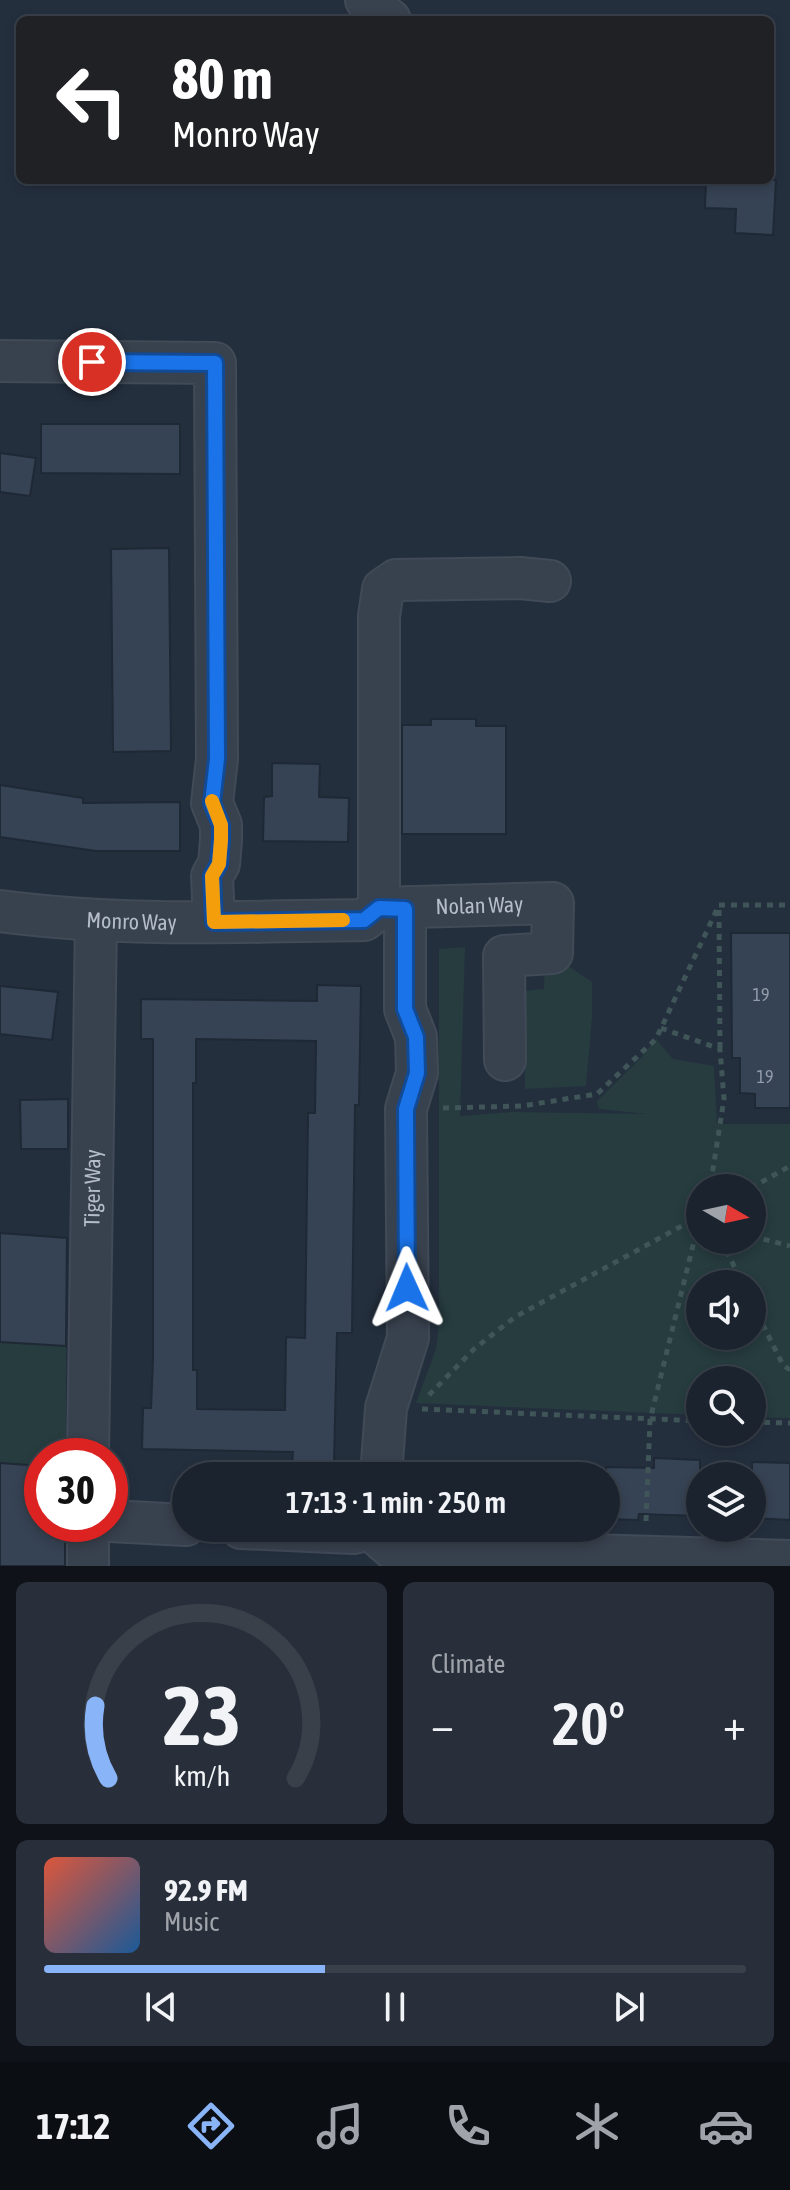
<!DOCTYPE html>
<html lang="en">
<head>
<meta charset="utf-8">
<style>
  body { margin:0; font-family:"Asap Condensed",sans-serif; background:#282f3a; color:#f1f3f6; height:100vh; display:flex; flex-direction:column; font-size:30px; white-space:nowrap }
  * { box-sizing:border-box; margin:0 }
  p { font-size:26px; color:#a0a4aa }
  .icon { flex:none; width:44px; height:44px; fill:none; stroke:currentColor; stroke-width:2; stroke-linecap:round; stroke-linejoin:round }
  .map { position:relative; height:1566px; overflow:hidden }
  .details { display:flex; flex-direction:column; gap:16px; padding:16px; background:#0f1319; flex:1 }
  .details>* { flex:none }
  .hud { position:absolute; left:16px; top:16px; width:758px; height:168px; border-radius:12px; box-shadow:0 4px 12px #0003,0 0 0 2px #39404a; background:#202124; color:#fff; overflow:hidden }
  .needle { width:52px; rotate:99deg }
  .tools { position:absolute; left:686px; top:1174px; display:grid; gap:16px }
  .tools a { display:grid; place-items:center; width:80px; height:80px; border-radius:50%; background:#1b232e; box-shadow:0 4px 12px #0003,0 0 0 2px #39404a; font-size:40px }
  .speed { position:absolute; left:24px; top:1438px; display:flex; gap:16px; font-size:40px; font-weight:700; text-align:center }
  .speed>* { display:grid; place-content:center; width:104px; height:104px; border-radius:50%; background:#1b232e; box-shadow:0 4px 12px #0003,0 0 0 2px #39404a; line-height:1 }
  .speed .limit { border:12px solid #d22; background:#fff; color:#111 }
  .pin { position:absolute; display:grid; place-items:center; width:68px; height:68px; color:#fff; margin:-34px; border:4px solid #fff; border-radius:50%; box-shadow:0 2px 8px #0007 }
  .me { position:absolute; width:88px; margin:-44px; rotate:359deg; stroke-linejoin:round; filter:drop-shadow(0 0 6px #0008) }
  .turn { display:flex; align-items:center; gap:28px; height:168px; padding:0 24px; font-size:36px }
  .turn .icon { width:104px; height:104px; stroke-width:2.5 }
  .turn b { display:block; font-size:56px; line-height:68px }
  .big { font-size:60px; font-weight:600; line-height:1.1 }
  .details .card { flex:1; display:flex; flex-direction:column; justify-content:center; gap:12px; min-width:0; padding:0 28px; border-radius:12px; background:#282f3a }
  .details .dial { align-items:center; gap:0 }
  .dial svg { height:208px; overflow:visible; fill:none; stroke:#39404a; stroke-width:7; stroke-linecap:round; text-anchor:middle }
  .dial text { fill:#f1f3f6; stroke:none }
  .song { display:flex; align-items:center; gap:24px }
  .cover { width:96px; height:96px; border-radius:12px; background:linear-gradient(135deg,hsl(10 70% 55%),hsl(210 70% 35%)) }
  .played { height:8px; border-radius:4px; background:linear-gradient(90deg,#8ab4f8 40%,#39404a 40%) }
  .keys { display:flex; justify-content:space-around; direction:ltr }
  .heat { display:flex; justify-content:space-between; align-items:center; font-size:44px; direction:ltr }
  .details .tiles { flex:1; display:grid; gap:16px; grid-template-columns:1fr 1fr }
  .card:last-child { grid-column:span 2 }
  .trip { position:absolute; left:172px; top:1462px; width:448px; height:80px; border-radius:40px; background:#1b232e; box-shadow:0 4px 12px #0003,0 0 0 2px #39404a; font-weight:600; line-height:80px; text-align:center }
  .menu { display:flex; height:128px; justify-content:space-around; align-items:center; background:#0b0e12; color:#a0a4aa }
  .menu .icon { width:56px; height:56px }
  .menu .active { color:#8ab4f8 }
  .menu b { font-size:36px; color:#f1f3f6 }
  .map>svg:first-child { display:block }
  .green { fill:#263c3f; fill-rule:evenodd }
  .building { fill:#364354; stroke:#1f2835; stroke-width:2; fill-rule:evenodd }
  .lines { fill:none; stroke-linecap:round; stroke-linejoin:round }
  .minor-casing { stroke:#414a57; stroke-width:44 }
  .path { stroke:#3f5557; stroke-width:5; stroke-dasharray:6 6; stroke-linecap:butt }
  .minor { stroke:#38414e; stroke-width:40 }
  .route-casing { stroke:#114b97; stroke-width:20 }
  .route { stroke:#1a73e8; stroke-width:14 }
  .slow { stroke:#f59e0b; stroke-width:14 }
  .labels { text-anchor:middle; stroke-width:8; stroke-linejoin:round; paint-order:stroke }
  .number-label { font-size:18px; fill:#929caa }
  .street-label { font-size:22px; fill:#b4bcc9; stroke:#1d2633 }
</style>
</head>
<body>
<div class="map">
<svg width="790" height="1566" viewBox="0 0 790 1566">
  <rect width="100%" height="100%" fill="#242f3e"/>
  <!-- green -->
  <path class="green" d="M465,947L460,1116L512,1112L647,1114L599,1109L597,1101L642,1057L656,1039L673,1059L714,1066L717,1124H790V1418L752,1417V1380H700V1415L416,1403L436,1349L439,1325V949ZM700,1188H752V1240H700ZM700,1284H752V1336H700Z
    M545,966H568L592,982V1018L586,1086L525,1089L524,991L544,989Z
    M0,1342L66,1346V1456H42V1466L0,1463Z"/>
  <!-- building -->
  <path class="building" d="M706,180H776L773,235L735,233L736,209L705,208Z
    M41,424H180V474L41,473Z
    M0,453L36,458L30,496L0,492Z
    M169,548L171,751L113,752L111,549Z
    M431,719H476V726H506V834H402V725H431Z
    M272,763L320,764L319,797L349,798L348,842L263,841L264,797L272,796Z
    M0,785L83,798V803L180,802V851H96L0,837Z
    M731,933H790V1108H755V1094L740,1093V1058H732Z
    M317,985L361,986L359,1105H355L352,1333H337L334,1463L292,1462L293,1452L142,1449L143,1408H151L153,1359V1039H141V999L317,1001ZM196,1039L316,1041L315,1113H308L305,1338L286,1337L285,1410L197,1409V1370H193V1083H196Z
    M0,986L58,992L52,1040L0,1034Z
    M68,1099V1149H21L20,1100Z
    M0,1233L67,1238L66,1346L0,1342Z
    M654,1458L700,1460V1516L639,1514L638,1520L606,1519V1467L654,1468Z
    M752,1462L790,1463V1520L752,1518Z
    M0,1463L42,1466V1524H65V1566H0Z"/>
  <g class="lines">
    <!-- minor casing -->
    <g class="minor-casing">
      <g id="minor">
        <path d="M366,0L390,20"/>
        <path d="M0,361L215,363L217,759L212,803L221,825V840L219,864L212,876L214,922"/>
        <path d="M379,908V616L383,589L396,580L520,578L550,581"/>
        <path id="s1" d="M0,911C120,927 242,922 364,920L379,908L553,903L552,953L504,956L505,1060"/>
        <path id="s2" d="M88,1456L96,921"/>
        <path d="M381,1476L386,1408L408,1338L406,1109L417,1073L416,1037L405,1009V909"/>
        <path d="M110,1521L186,1525"/>
        <path d="M88,1524V1566"/>
        <path d="M241,1528L353,1533L370,1529"/>
        <path d="M370,1529L393,1549L790,1561"/>
      </g>
    </g>
    <!-- path -->
    <path class="path" d="M719,905H790
      M719,910L720,1049
      M661,1028L720,1049L724,1099L710,1188
      M443,1108L522,1106L597,1094L656,1039L719,905
      M751,1188L790,1166
      M752,1236L790,1246
      M721,1240L743,1284
      M752,1303L783,1365L790,1370
      M429,1395L474,1349L515,1317L700,1216
      M422,1409L700,1421
      M752,1422L790,1423
      M646,1521L650,1420L700,1217"/>
    <!-- minor -->
    <use href="#minor" class="minor"/>
  </g>
  <g class="lines">
    <!-- route casing -->
    <g class="route-casing">
      <path id="route" d="M92,362L215,363L217,759L212,803L221,825V840L219,864L212,876L214,922L364,920L379,908L405,909V1009L416,1037L417,1073L406,1109L407,1288"/>
    </g>
    <!-- route -->
    <use href="#route" class="route"/>
    <!-- slow -->
    <path class="slow" d="M212,801L221,825V840L219,864L212,876L214,922L343,920"/>
  </g>
  <g class="labels">
    <!-- number labels -->
    <g class="number-label">
      <text x="761" y="1001">19</text>
      <text x="765" y="1083">19</text>
    </g>
    <!-- street labels -->
    <g class="street-label">
      <text dy="8" stroke="none"><textPath href="#s1" startOffset="484">Nolan Way</textPath></text>
      <text dy="8" stroke="none"><textPath href="#s1" startOffset="132">Monro Way</textPath></text>
      <text dy="8" stroke="none"><textPath href="#s2" startOffset="268">Tiger Way</textPath></text>
    </g>
  </g>
</svg>
<div class="tools">
<a><svg class="needle" viewBox="-14 -14 28 28"><path d="M0-13l5 13h-10z" fill="#e53935"/><path d="M0 13l5-13h-10z" fill="#a0a4aa"/></svg></a>
<a><svg class="icon" aria-label="sound" viewBox="0 0 24 24"><path d="M4 9h4l5-4v14l-5-4H4zM17 9q2 3 0 6"/></svg></a>
<a><svg class="icon" aria-label="search" viewBox="0 0 24 24"><circle cx="10" cy="10" r="6"/><path d="M15 15l6 6"/></svg></a>
<a><svg class="icon" aria-label="layers" viewBox="0 0 24 24"><path d="M12 4l9 5-9 5-9-5zM3 14l9 5 9-5"/></svg></a>
</div>
<div class="speed"><div class="limit">30</div></div>
<div class="pin" style="left:92px;top:362px;background:#d93025"><svg class="icon" aria-label="arrive" viewBox="0 0 24 24"><path d="M6 21V4h12l-3 4 3 4H6"/></svg></div>
<svg class="me" style="left:407px;top:1288px" viewBox="-20 -20 40 40"><path d="M0-17L14 15 0 8-14 15z" fill="#1a73e8" stroke="#fff" stroke-width="4"/></svg>
<div class="trip">17:13 · 1 min · 250 m</div>
<div class="hud">
<div class="turn"><svg class="icon" aria-label="left" viewBox="0 0 24 24"><path d="M17 20v-9H6M10 6l-5 5 5 5"/></svg><div><b>80 m</b>Monro Way</div></div>
</div>
</div>
<section class="details">
<div class="tiles">
<div class="card dial"><svg viewBox="0 0 100 80">
<path d="M14 69A42 42 0 1 1 86 69"/>
<path d="M14 69A42 42 0 0 1 9 41" stroke="#8ab4f8"/>
<text x="50" y="56" font-size="32" font-weight="700">23</text>
<text x="50" y="72" font-size="11">km/h</text>
</svg></div>
<div class="card"><p>Climate</p>
<div class="heat"><a>−</a><b class="big">20°</b><a>+</a></div>
</div>
<div class="card">
<div class="song"><i class="cover"></i><div><b>92.9 FM</b><p>Music</p></div></div>
<div class="played"></div>
<div class="keys"><svg class="icon" aria-label="previous" viewBox="0 0 24 24"><path d="M18 5L8 12l10 7zM5 5v14"/></svg><svg class="icon" aria-label="pause" viewBox="0 0 24 24"><path d="M8 5v14M16 5v14"/></svg><svg class="icon" aria-label="next" viewBox="0 0 24 24"><path d="M6 5l10 7-10 7zM19 5v14"/></svg></div>
</div>
</div>
</section>
<nav class="menu">
<b>17:12</b>
<svg class="icon active" aria-label="directions" viewBox="0 0 24 24"><path d="M12 3l9 9-9 9-9-9zM9 14v-3h6M13 9l2 2-2 2"/></svg>
<svg class="icon" aria-label="music" viewBox="0 0 24 24"><path d="M9 18V5l10-2v13"/><circle cx="6" cy="18" r="3"/><circle cx="16" cy="16" r="3"/></svg>
<svg class="icon" aria-label="phone" viewBox="0 0 24 24"><path d="M5 4h4l2 5-3 2q2 4 5 5l2-3 5 2v4C11 20 4 13 5 4z"/></svg>
<svg class="icon" aria-label="climate" viewBox="0 0 24 24"><path d="M12 3v18M4 7l16 10M4 17L20 7"/></svg>
<svg class="icon" aria-label="car" viewBox="0 0 24 24"><path d="M5 17H2v-5l4-1 3-4h7l3 4 3 1v5h-3M9 17h6M6 11h13"/><circle cx="7" cy="17" r="2"/><circle cx="17" cy="17" r="2"/></svg>
</nav>
</body>
</html>
